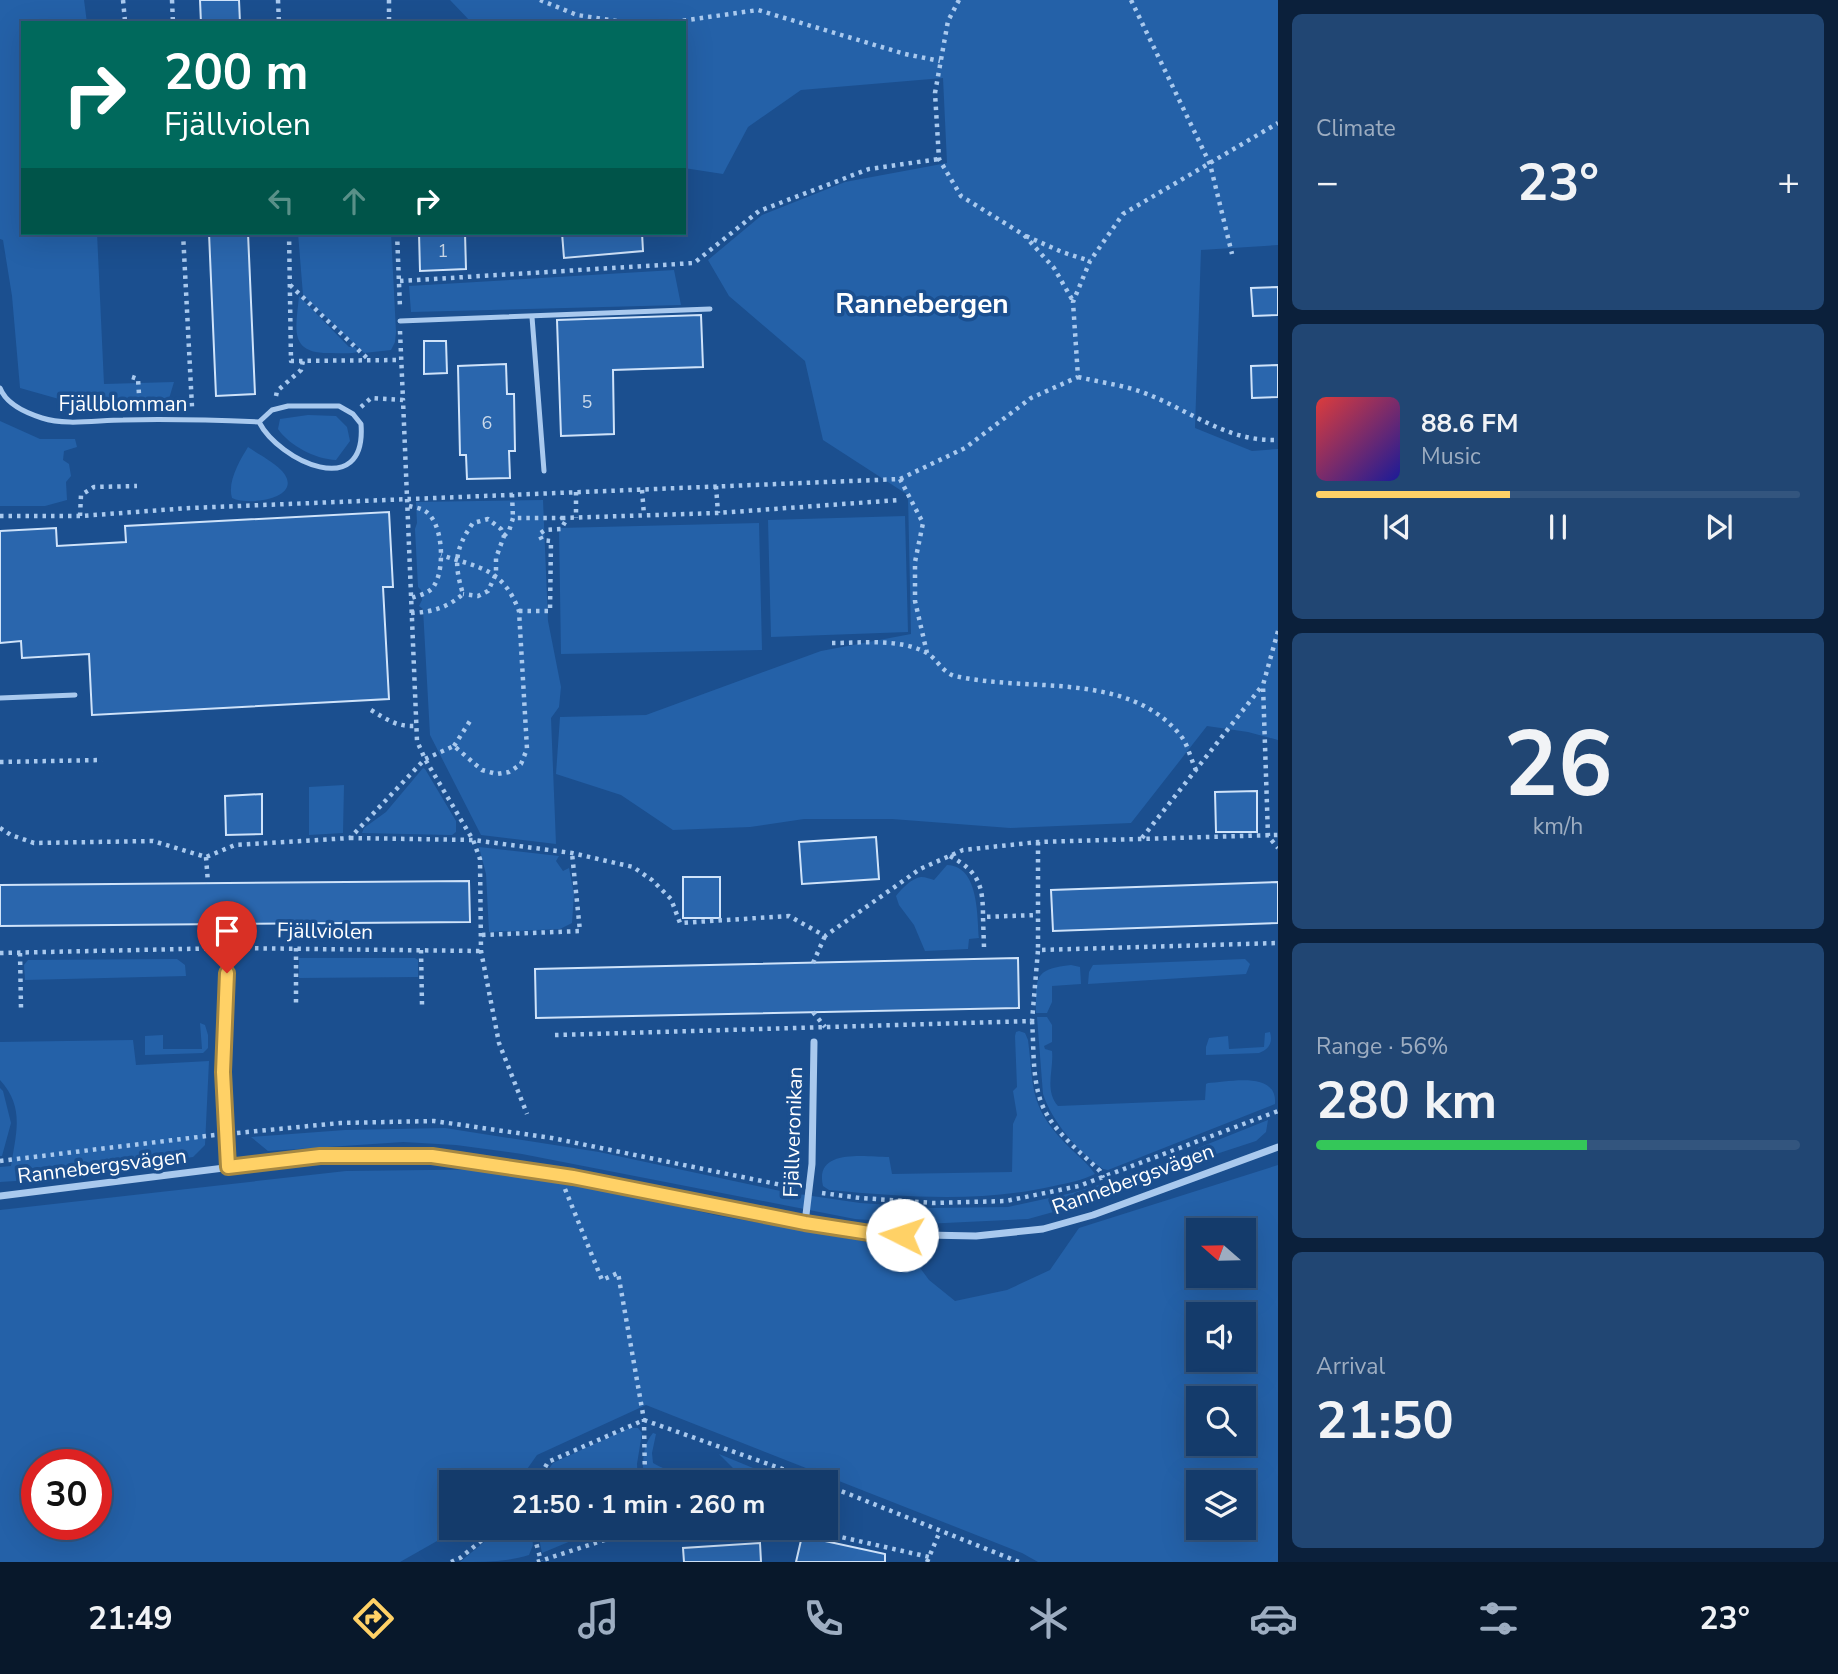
<!DOCTYPE html>
<html lang="en">
<head>
<meta charset="utf-8">
<style>
  body { margin:0; font-family:"Nunito Sans",sans-serif; background:#214673; color:#f1f3f6; height:100vh; display:flex; flex-direction:column; font-size:26px; white-space:nowrap }
  * { box-sizing:border-box; margin:0 }
  p { font-size:23px; color:#9dadc1 }
  .icon { flex:none; width:38px; height:38px; fill:none; stroke:currentColor; stroke-width:2; stroke-linecap:round; stroke-linejoin:round }
  .map { position:relative; flex:1; overflow:hidden }
  .side { display:flex; flex-direction:column; gap:14px; padding:14px; background:#0b203b; width:560px }
  .side>* { flex:none }
  .hud { position:absolute; left:21px; top:21px; width:665px; height:214px; border-radius:0px; box-shadow:0 7px 28px #0002,0 0 0 2px #33557e; background:#00695c; color:#fff; overflow:hidden }
  .needle { width:46px; rotate:290deg }
  .controls { position:absolute; left:1186px; top:1218px; display:grid; gap:14px }
  .controls a { display:grid; place-items:center; width:70px; height:70px; border-radius:0px; background:#143b6b; box-shadow:0 7px 28px #0002,0 0 0 2px #33557e; font-size:35px }
  .speed { position:absolute; left:21px; top:1449px; display:flex; gap:14px; font-size:35px; font-weight:700; text-align:center }
  .speed>* { display:grid; place-content:center; width:91px; height:91px; border-radius:50%; background:#143b6b; box-shadow:0 7px 28px #0002,0 0 0 2px #33557e; line-height:1 }
  .speed .limit { border:10px solid #d22; background:#fff; color:#111 }
  .pin { position:absolute; display:grid; place-items:center; width:60px; height:60px; color:#fff; margin:-72px -30px; border-radius:50% 50% 50% 0; rotate:-45deg; box-shadow:0 0 7px #0007 }
  .pin .icon { rotate:45deg }
  .me { position:absolute; width:77px; margin:-38px; rotate:274deg; stroke-linejoin:round; filter:drop-shadow(0 0 5px #0008) }
  .turn { display:flex; align-items:center; gap:24px; height:147px; padding:0 28px; font-size:32px }
  .turn .icon { width:91px; height:91px; stroke-width:2.5 }
  .turn b { display:block; font-size:49px; line-height:60px }
  .lanes { display:flex; align-items:center; height:66px; padding:0 28px; background:#0003; justify-content:center; gap:35px; direction:ltr }
  .lanes .off { opacity:.35 }
  .big { font-size:52px; font-weight:700; line-height:1.1 }
  .side .tile { flex:1; display:flex; flex-direction:column; justify-content:center; gap:10px; min-width:0; padding:0 24px; border-radius:10px; background:#214673 }
  .side .dial { align-items:center; gap:0 }
  .dial b { font-size:91px; line-height:1 }
  .song { display:flex; align-items:center; gap:21px }
  .cover { width:84px; height:84px; border-radius:10px; background:linear-gradient(135deg,hsl(0 70% 55%),hsl(240 70% 35%)) }
  .played { height:7px; border-radius:4px; background:linear-gradient(90deg,#ffd166 40%,#33557e 40%) }
  .keys { display:flex; justify-content:space-around; direction:ltr }
  .heat { display:flex; justify-content:space-between; align-items:center; font-size:38px; direction:ltr }
  .charge { height:10px; border-radius:5px; background:linear-gradient(90deg,#34c759 56%,#33557e 0) }
  .trip { position:absolute; left:439px; top:1470px; width:399px; height:70px; border-radius:0px; background:#143b6b; box-shadow:0 7px 28px #0002,0 0 0 2px #33557e; font-weight:700; line-height:70px; text-align:center }
  .tab-bar { display:flex; height:112px; justify-content:space-around; align-items:center; background:#08182b; color:#9dadc1 }
  .tab-bar .icon { width:49px; height:49px }
  .tab-bar .selected { color:#ffd166 }
  .tab-bar b { font-size:32px; color:#f1f3f6 }
  main { display:flex; flex:1; min-height:0 }
  .map>svg:first-child { display:block }
  .green { fill:#2461a8; fill-rule:evenodd }
  .building { fill:#2a66ad; stroke:#cfe3fa; stroke-width:2 }
  .lines { fill:none; stroke-linecap:round; stroke-linejoin:round }
  .path { stroke:#a9c9ee; stroke-width:4.5; stroke-dasharray:3.5 5; stroke-linecap:butt }
  .lane { stroke:#a9c9ee; stroke-width:5 }
  .street { stroke:#a9c9ee; stroke-width:7 }
  .route-casing { stroke:#a68842; stroke-width:18 }
  .route { stroke:#ffd166; stroke-width:12 }
  .labels { text-anchor:middle; stroke-width:7; stroke-linejoin:round; paint-order:stroke }
  .number-label { font-size:18px; fill:#cad9ea }
  .street-label { font-size:21px; fill:#fff; stroke:#1b4f8f }
  .district-label { font-size:28px; font-weight:bold; fill:#fff; stroke:#1b4f8f }
</style>
</head>
<body>
<main>
<div class="map">
<svg width="1278" height="1562" viewBox="0 0 1278 1562">
  <rect width="100%" height="100%" fill="#1b4f8f"/>
  <!-- green -->
  <path class="green" d="M0,0H84L87,23H23V233H97L104,384L174,382L168,402L66,401L20,388L12,296L3,240L0,239Z
    M450,0H1278V245L1201,250L1195,428L1252,451L1278,449V740L1248,732L1207,726L1131,823L1010,828L892,819H804L750,827L673,830L621,795L556,774L560,717L646,715L821,651L911,634L908,495L823,440L805,361L729,296L708,260L762,215L845,182L947,163L943,78L801,90L748,127L723,174L684,168V23H472Z
    M298,233H391L396,332L395,342L391,350L364,353L303,295Z
    M674,270L681,305L411,312L409,286Z
    M299,296L349,347H355L359,352C350,354 340,353 331,353C288,354 296,329 299,296Z
    M308,415L336,416L347,427L350,441L336,460C315,459 290,446 278,429L280,419Z
    M0,421L40,439H75L77,447L64,451L63,460L69,464L71,476L66,482L67,500L45,506H0Z
    M248,447C258,454 272,461 281,470C307,497 251,507 232,498C227,482 240,460 248,447Z
    M543,500L548,621L561,687L559,707L551,718L556,844L481,835L430,735L423,609L419,606L422,600L421,590L418,587L415,529L417,523L416,502Z
    M905,516L908,632L771,637L768,520Z
    M759,523L762,650L561,654L559,528Z
    M423,768L425,769L456,821V832L452,835L362,833L364,828L386,812Z
    M344,785L343,833L309,835V787Z
    M479,847L559,856L556,861L563,871L569,868L574,894L572,923L560,929L489,932L486,874Z
    M947,865C979,866 977,915 979,938L969,939L968,949L925,951L914,925L899,905L896,896C901,889 912,878 921,877C926,877 930,879 934,880Z
    M299,958H415L418,960V977L299,978Z
    M177,959L185,965L186,976L25,980L24,965L28,960Z
    M1245,959L1250,964L1246,974L1088,984L1089,972L1093,965Z
    M1071,965L1080,967L1081,984L1052,986V1002L1047,1013H1036C1036,978 1033,969 1071,965Z
    M1037,1017H1047L1052,1025V1042L1044,1046L1045,1049L1052,1051C1054,1070 1044,1090 1058,1106L1205,1100L1206,1084L1208,1083C1227,1082 1278,1070 1275,1104L1108,1170L1103,1169C1079,1153 1052,1122 1043,1094Z
    M200,1023L205,1025L208,1035V1048L203,1053L145,1055V1036L163,1035V1049H202Z
    M1019,1031L1025,1033L1028,1040C1034,1087 1029,1105 1064,1142C1074,1153 1087,1162 1095,1174C1083,1180 1068,1183 1054,1186C980,1203 905,1197 829,1190L823,1186C814,1148 865,1157 889,1157L892,1174L1012,1172L1013,1124L1017,1115L1013,1091L1017,1087L1015,1036L1016,1032Z
    M1270,1032C1273,1043 1269,1049 1259,1053L1206,1055V1047L1209,1038L1228,1036L1229,1049L1264,1047L1265,1033Z
    M133,1040L136,1065L209,1061L205,1145L193,1157L46,1179L0,1182V1167L11,1166C16,1133 25,1107 0,1080V1042Z
    M0,1088L3,1091L11,1123L2,1156H0Z
    M1268,1120L1266,1132L1256,1141L1204,1158L1198,1148Z
    M445,1128L599,1152L785,1192L860,1203L932,1208L1008,1207L1072,1193L1112,1181L1116,1192L1086,1203L1028,1219L924,1224L855,1219L522,1154L456,1145L403,1142L268,1151L251,1137L345,1130Z
    M1278,1165V1562H1038L1022,1553L646,1405L537,1455L518,1482H452V1528H460L400,1562H0V1210L346,1171L513,1169L715,1215L906,1249L929,1280L955,1301L1007,1290L1050,1270L1079,1228ZM1199,1230H1244V1276H1199ZM1199,1314H1244V1360H1199ZM1199,1398H1244V1444H1199ZM37,1465H96V1524H37ZM1199,1482H1244V1528H1199Z
    M629,1428H638L642,1433L637,1464L638,1482H540L553,1463Z
    M653,1433L656,1434L652,1453L653,1463C676,1477 705,1477 732,1474L734,1469L719,1454L765,1473L768,1475L769,1482H644C642,1465 642,1446 653,1433Z
    M501,1528H531L533,1545L529,1555C507,1562 483,1562 460,1562Z
    M537,1528H595L583,1536L542,1553Z
    M635,1528H690V1538L636,1542Z"/>
  <!-- building -->
  <path class="building" d="M200,0H239L240,23H201Z
    M209,233H248L255,394L216,396Z
    M419,233H465L466,269L420,271Z
    M562,233H642L643,251L564,258Z
    M1278,287V315L1253,316L1251,288Z
    M701,315L703,367L613,370L614,434L561,436L557,320Z
    M424,341H446L447,373L424,374Z
    M506,364L507,394H514L515,451H509L510,478L467,479L466,455H460L458,366Z
    M1278,365V397L1252,398L1251,366Z
    M389,512L393,587H383L389,699L92,715L89,654L22,658L21,641L0,643V531L56,528L57,546L126,542L125,526Z
    M1257,791V832H1216L1215,792Z
    M262,794V834L226,835L225,796Z
    M876,837L879,879L802,884L799,842Z
    M683,877H720V918H683Z
    M469,881L470,922L0,926V885Z
    M1278,882V923L1053,931L1051,890Z
    M1018,958L1019,1008L536,1018L535,969Z
    M802,1536L885,1554V1562H796Z
    M760,1543L761,1562H684L683,1548Z"/>
  <g class="lines">
    <!-- path -->
    <path class="path" d="M123,0L125,21
      M172,0L173,23
      M278,0L279,23
      M389,0V23
      M540,0L577,15L631,23
      M959,0L948,21L935,93L939,159L961,196L1024,235L1054,268L1073,301
      M1131,0L1210,164L1232,254
      M334,19V23
      M666,23L758,10L905,54L940,61
      M183,233L192,407
      M289,233L291,361L400,360
      M397,233L400,308
      M1026,236L1062,252L1090,261
      M400,281L694,263L759,211L869,169L939,159
      M290,285L369,360
      M400,331L403,400
      M132,377L138,379L140,410
      M1078,377C1099,382 1122,385 1142,392C1188,409 1226,442 1278,440
      M276,396L277,391L301,370L303,361
      M361,407L371,398L403,400L417,741L425,759L473,840L480,859L481,951L499,1043L527,1114
      M900,479L923,523L915,562V601L927,653
      M716,486L718,513
      M642,490L644,515
      M576,492V518
      M512,494L513,518
      M409,506C413,507 420,508 425,511C443,522 445,567 435,584C431,593 420,595 411,598
      M0,516H80L190,508L900,479L965,448L1031,398L1078,377L1073,302L1090,261L1123,214L1278,123
      M80,516L81,495L94,487L137,486
      M504,536L509,531L513,518H562
      M519,611H550L551,541L542,540L539,534L545,530L561,529L565,522L562,518L718,513L899,500
      M411,613C432,612 447,608 463,594C454,564 454,550 473,523L488,519L501,529L504,536L496,558V574L488,591L478,596L463,594
      M1278,631L1263,685L1268,836L1278,848
      M832,643C861,643 900,638 927,653C937,659 943,673 955,676C1028,693 1128,670 1181,736C1188,745 1191,760 1196,770
      M371,710C386,719 397,727 415,726
      M454,746L470,721
      M0,762L102,760
      M0,828L11,835L34,843L153,841L206,857L235,845L350,838L425,759L454,746L482,770L497,774L509,772L521,764L527,749L519,611C503,569 481,568 441,555
      M350,838L473,840L572,853L633,867L652,880L671,899L680,923L789,916L825,936L920,869L963,850L1038,842L1278,835
      M1142,838L1262,686
      M1038,842V950
      M950,856C979,872 983,885 983,917
      M206,857L208,883
      M482,935L580,931L572,853
      M984,947L983,917L1038,915
      M206,948V924
      M296,948V1006
      M421,950L422,1005
      M0,953L228,948L481,951
      M20,953L21,1008
      M813,963L825,936
      M813,1012L825,1027
      M1032,1021C1034,1046 1032,1074 1040,1099C1049,1128 1078,1150 1100,1171L1103,1178
      M555,1035L1032,1021L1038,950L1278,943
      M237,1133L340,1123L434,1121L552,1138L796,1188
      M0,1161L215,1135
      M565,1189L602,1280L618,1273L644,1420L645,1482
      M822,1193L860,1198L933,1203L1006,1201L1079,1186L1278,1111
      M537,1482L548,1462L644,1420L819,1482
      M781,1482L782,1468
      M826,1485L1019,1562
      M532,1528L541,1561
      M801,1528L929,1557
      M451,1562L460,1558L497,1528
      M537,1562L641,1528
      M927,1562L940,1531"/>
    <!-- lane -->
    <path class="lane" d="M532,317L544,471
      M400,321L710,309
      M0,388C6,404 26,413 42,418C66,426 98,420 123,420C168,419 213,420 259,422L272,410L288,406H339L353,414L361,424C367,502 279,461 259,422
      M0,698L75,695"/>
    <!-- street -->
    <path class="street" d="M227,973L223,1072L227,1167
      M0,1196L320,1156H432L573,1177L805,1223L876,1234L976,1236L1043,1229L1093,1215L1278,1147
      M805,1223L812,1164L814,1042"/>
  </g>
  <g class="lines">
    <!-- route casing -->
    <g class="route-casing">
      <path id="route" d="M227,973L223,1072L228,1167L320,1156H432L573,1177L805,1223L876,1234L902,1235"/>
    </g>
    <!-- route -->
    <use href="#route" class="route"/>
  </g>
  <g class="labels">
    <!-- number labels -->
    <g class="number-label">
      <text x="443" y="257">1</text>
      <text x="587" y="408">5</text>
      <text x="487" y="429">6</text>
    </g>
    <!-- street labels -->
    <g class="street-label">
      <text x="123" y="411">Fjällblomman</text>
      <text transform="translate(325 931) rotate(1)" y="7">Fjällviolen</text>
      <text transform="translate(793 1132) rotate(-88)" y="7">Fjällveronikan</text>
      <text transform="translate(102 1166) rotate(-7)" y="7">Rannebergsvägen</text>
      <text transform="translate(1133 1179) rotate(-20)" y="7">Rannebergsvägen</text>
    </g>
    <!-- district labels -->
    <g class="district-label">
      <text x="922" y="313">Rannebergen</text>
    </g>
  </g>
</svg>
<div class="controls">
<a><svg class="needle" viewBox="-14 -14 28 28"><path d="M0-13l5 13h-10z" fill="#e53935"/><path d="M0 13l5-13h-10z" fill="#9dadc1"/></svg></a>
<a><svg class="icon" aria-label="sound" viewBox="0 0 24 24"><path d="M4 9h4l5-4v14l-5-4H4zM17 9q2 3 0 6"/></svg></a>
<a><svg class="icon" aria-label="search" viewBox="0 0 24 24"><circle cx="10" cy="10" r="6"/><path d="M15 15l6 6"/></svg></a>
<a><svg class="icon" aria-label="layers" viewBox="0 0 24 24"><path d="M12 4l9 5-9 5-9-5zM3 14l9 5 9-5"/></svg></a>
</div>
<div class="speed"><div class="limit">30</div></div>
<div class="pin" style="left:227px;top:973px;background:#d93025"><svg class="icon" aria-label="arrive" viewBox="0 0 24 24"><path d="M6 21V4h12l-3 4 3 4H6"/></svg></div>
<svg class="me" style="left:902px;top:1235px" viewBox="-20 -20 40 40"><circle r="19" fill="#fff"/><path d="M0-13L10 11 0 6-10 11z" fill="#ffd166"/></svg>
<div class="trip">21:50 · 1 min · 260 m</div>
<div class="hud">
<div class="turn"><svg class="icon" aria-label="right" viewBox="0 0 24 24"><path d="M7 20v-9h11M14 6l5 5-5 5"/></svg><div><b>200 m</b>Fjällviolen</div></div>
<div class="lanes"><svg class="icon off" aria-label="left" viewBox="0 0 24 24"><path d="M17 20v-9H6M10 6l-5 5 5 5"/></svg><svg class="icon off" aria-label="ahead" viewBox="0 0 24 24"><path d="M12 20V5M6 11l6-6 6 6"/></svg><svg class="icon" aria-label="right" viewBox="0 0 24 24"><path d="M7 20v-9h11M14 6l5 5-5 5"/></svg></div>
</div>
</div>
<section class="side">
<div class="tile"><p>Climate</p>
<div class="heat"><a>−</a><b class="big">23°</b><a>+</a></div>
</div>
<div class="tile">
<div class="song"><i class="cover"></i><div><b>88.6 FM</b><p>Music</p></div></div>
<div class="played"></div>
<div class="keys"><svg class="icon" aria-label="previous" viewBox="0 0 24 24"><path d="M18 5L8 12l10 7zM5 5v14"/></svg><svg class="icon" aria-label="pause" viewBox="0 0 24 24"><path d="M8 5v14M16 5v14"/></svg><svg class="icon" aria-label="next" viewBox="0 0 24 24"><path d="M6 5l10 7-10 7zM19 5v14"/></svg></div>
</div>
<div class="tile dial"><b>26</b><p>km/h</p></div>
<div class="tile"><p>Range · 56%</p><b class="big">280 km</b><div class="charge"></div></div>
<div class="tile"><p>Arrival</p><b class="big">21:50</b></div>
</section>
</main>
<nav class="tab-bar">
<b>21:49</b>
<svg class="icon selected" aria-label="directions" viewBox="0 0 24 24"><path d="M12 3l9 9-9 9-9-9zM9 14v-3h6M13 9l2 2-2 2"/></svg>
<svg class="icon" aria-label="music" viewBox="0 0 24 24"><path d="M9 18V5l10-2v13"/><circle cx="6" cy="18" r="3"/><circle cx="16" cy="16" r="3"/></svg>
<svg class="icon" aria-label="phone" viewBox="0 0 24 24"><path d="M5 4h4l2 5-3 2q2 4 5 5l2-3 5 2v4C11 20 4 13 5 4z"/></svg>
<svg class="icon" aria-label="climate" viewBox="0 0 24 24"><path d="M12 3v18M4 7l16 10M4 17L20 7"/></svg>
<svg class="icon" aria-label="car" viewBox="0 0 24 24"><path d="M5 17H2v-5l4-1 3-4h7l3 4 3 1v5h-3M9 17h6M6 11h13"/><circle cx="7" cy="17" r="2"/><circle cx="17" cy="17" r="2"/></svg>
<svg class="icon" aria-label="filters" viewBox="0 0 24 24"><path d="M4 7h16M4 17h16"/><circle cx="9" cy="7" r="2"/><circle cx="15" cy="17" r="2"/></svg>
<b>23°</b>
</nav>
</body>
</html>
